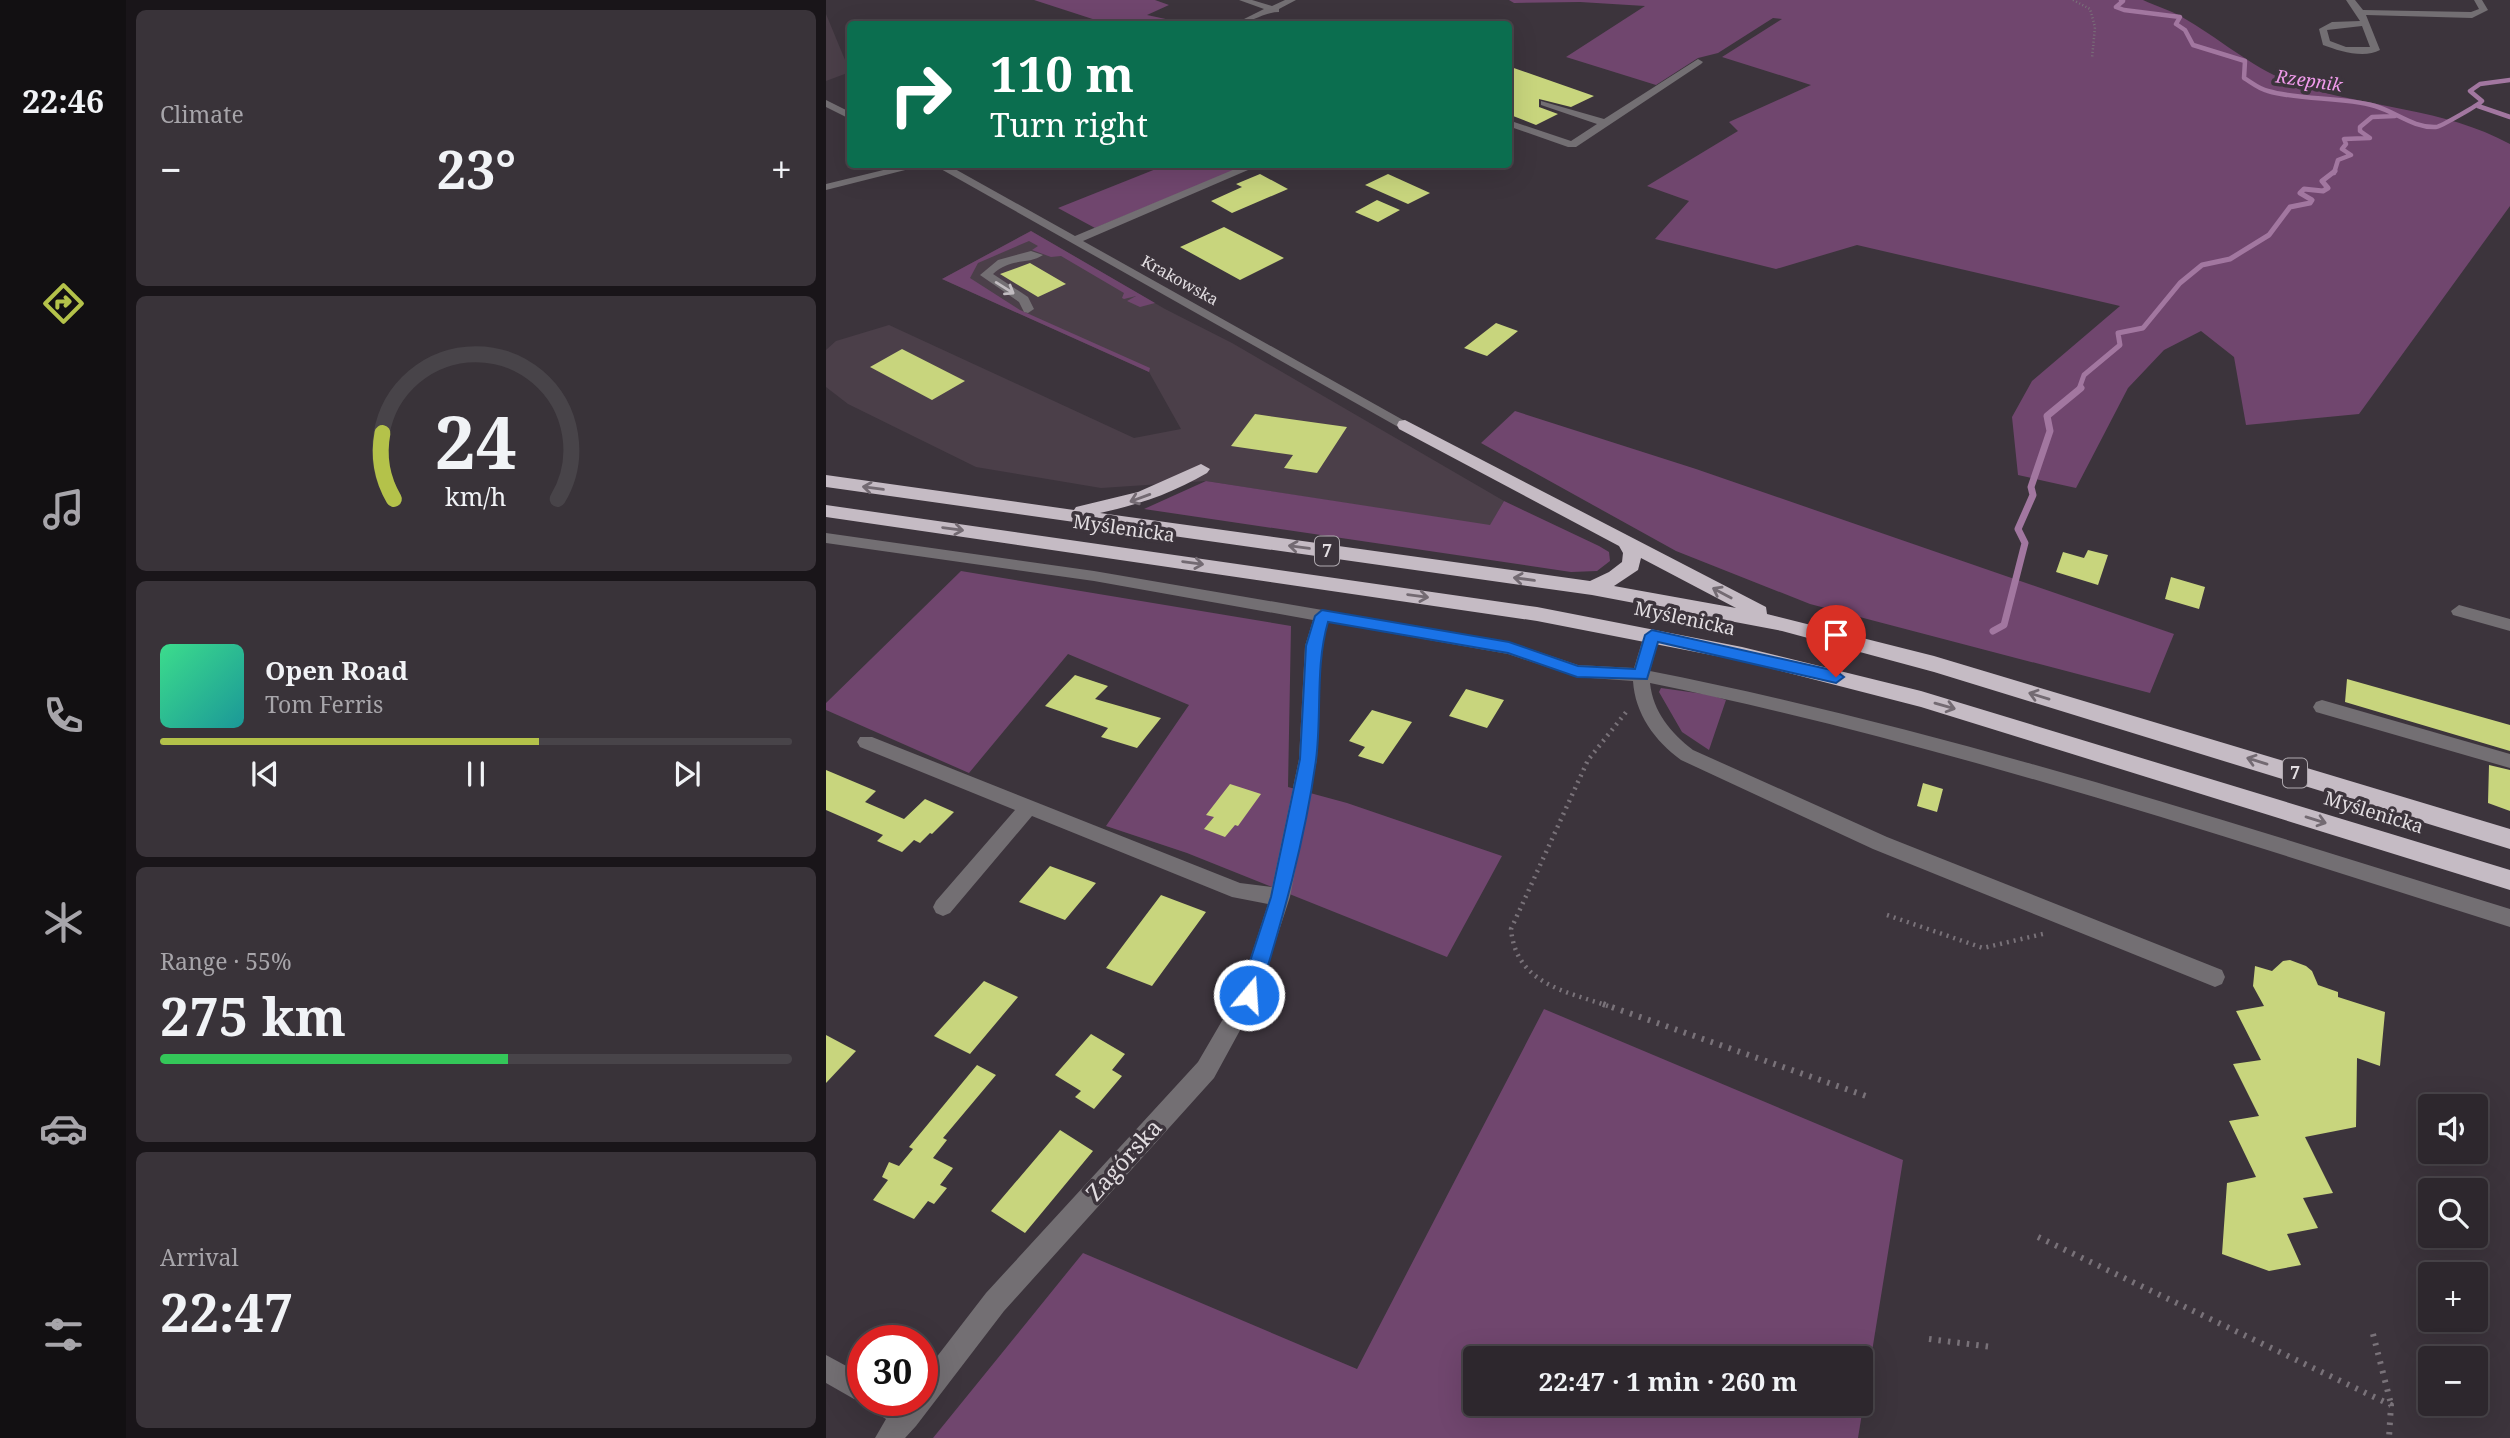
<!DOCTYPE html>
<html lang="en">
<head>
<meta charset="utf-8">
<style>
  body { margin:0; font-family:"Noto Serif",serif; background:#393339; color:#f1f3f6; height:100vh; display:flex; flex-direction:column; font-size:26px; white-space:nowrap }
  * { box-sizing:border-box; margin:0 }
  p { font-size:23px; color:#a7a5aa }
  .icon { flex:none; width:38px; height:38px; fill:none; stroke:currentColor; stroke-width:2; stroke-linecap:round; stroke-linejoin:round }
  .map { position:relative; flex:1; overflow:hidden }
  .sheet { display:flex; flex-direction:column; gap:10px; padding:10px; background:#191519; width:700px }
  .sheet>* { flex:none }
  .hud { position:absolute; left:21px; top:21px; width:665px; height:147px; border-radius:7px; box-shadow:0 7px 28px #0002,0 0 0 2px #484449; background:#0b6e4f; color:#fff; overflow:hidden }
  .buttons { position:absolute; left:1592px; top:1094px; display:grid; gap:14px }
  .buttons a { display:grid; place-items:center; width:70px; height:70px; border-radius:7px; background:#2d272d; box-shadow:0 7px 28px #0002,0 0 0 2px #484449; font-size:35px }
  .speed { position:absolute; left:21px; top:1325px; display:flex; gap:14px; font-size:35px; font-weight:700; text-align:center }
  .speed>* { display:grid; place-content:center; width:91px; height:91px; border-radius:50%; background:#2d272d; box-shadow:0 7px 28px #0002,0 0 0 2px #484449; line-height:1 }
  .speed .limit { border:10px solid #d22; background:#fff; color:#111 }
  .pin { position:absolute; display:grid; place-items:center; width:60px; height:60px; color:#fff; margin:-72px -30px; border-radius:50% 50% 50% 0; rotate:-45deg; box-shadow:0 0 7px #0007 }
  .pin .icon { rotate:45deg }
  .me { position:absolute; width:77px; margin:-38px; rotate:18deg; stroke-linejoin:round; filter:drop-shadow(0 0 5px #0008) }
  .turn { display:flex; align-items:center; gap:24px; height:147px; padding:0 28px; font-size:32px }
  .turn .icon { width:91px; height:91px; stroke-width:2.5 }
  .turn b { display:block; font-size:49px; line-height:60px }
  .big { font-size:52px; font-weight:700; line-height:1.1 }
  .sheet .widget { flex:1; display:flex; flex-direction:column; justify-content:center; gap:10px; min-width:0; padding:0 24px; border-radius:10px; background:#393339 }
  .sheet .dial { align-items:center; gap:0 }
  .dial svg { height:182px; overflow:visible; fill:none; stroke:#484449; stroke-width:7; stroke-linecap:round; text-anchor:middle }
  .dial text { fill:#f1f3f6; stroke:none }
  .song { display:flex; align-items:center; gap:21px }
  .cover { width:84px; height:84px; border-radius:10px; background:linear-gradient(135deg,hsl(150 70% 55%),hsl(180 70% 35%)) }
  .played { height:7px; border-radius:4px; background:linear-gradient(90deg,#b4c24a 60%,#484449 60%) }
  .keys { display:flex; justify-content:space-around; direction:ltr }
  .heat { display:flex; justify-content:space-between; align-items:center; font-size:38px; direction:ltr }
  .charge { height:10px; border-radius:5px; background:linear-gradient(90deg,#34c759 55%,#484449 0) }
  .trip { position:absolute; left:637px; top:1346px; width:410px; height:70px; border-radius:7px; background:#2d272d; box-shadow:0 7px 28px #0002,0 0 0 2px #484449; font-weight:700; line-height:70px; text-align:center }
  main { display:flex; flex:1; min-height:0 }
  .tabs { display:flex; flex-direction:column; width:126px; justify-content:space-around; align-items:center; background:#121012; color:#a7a5aa }
  .tabs .icon { width:49px; height:49px }
  .tabs .active { color:#b4c24a }
  .tabs b { font-size:32px; color:#f1f3f6 }
  .map>svg:first-child { display:block }
  .built { fill:#4b3f49 }
  .green { fill:#70466e; fill-rule:evenodd }
  .lines { fill:none; stroke-linecap:round; stroke-linejoin:round }
  .stream-far2 { stroke:#a277a0; stroke-width:4.5 }
  .stream-far1 { stroke:#a277a0; stroke-width:5 }
  .stream { stroke:#a277a0; stroke-width:7 }
  .building { fill:#c8d57d }
  .path-far2 { stroke:#797279; stroke-width:2.5; stroke-dasharray:1 2.5; stroke-linecap:butt }
  .path-far1 { stroke:#797279; stroke-width:4.5; stroke-dasharray:2 5; stroke-linecap:butt }
  .path { stroke:#797279; stroke-width:6; stroke-dasharray:2.5 7; stroke-linecap:butt }
  .minor { fill:#736f73; fill-rule:evenodd }
  .highway { fill:#c5bbc4; fill-rule:evenodd }
  .oneway { stroke:#c1bcc0 }
  .oneway2 { stroke:#736a72 }
  .route { fill:#1a73e8; stroke:#114b97; stroke-width:2 }
  .labels { text-anchor:middle; stroke-width:7; stroke-linejoin:round; paint-order:stroke }
  .far-street-label { font-size:16px; fill:#e2dde1; stroke:#3c343c }
  .far-water-label { font-size:18px; font-style:italic; fill:#f09beb; stroke:#3c343c }
  .shield { fill:#3c343c; stroke:#b0aab0; stroke-width:2 }
  .shield-label { font-size:18px; font-weight:bold; fill:#e2dde1 }
  .street-label { font-size:19px; fill:#e2dde1; stroke:#3c343c }
  .near-street-label { font-size:23px; fill:#e2dde1; stroke:#3c343c }
</style>
</head>
<body>
<main>
<nav class="tabs">
<b>22:46</b>
<svg class="icon active" aria-label="directions" viewBox="0 0 24 24"><path d="M12 3l9 9-9 9-9-9zM9 14v-3h6M13 9l2 2-2 2"/></svg>
<svg class="icon" aria-label="music" viewBox="0 0 24 24"><path d="M9 18V5l10-2v13"/><circle cx="6" cy="18" r="3"/><circle cx="16" cy="16" r="3"/></svg>
<svg class="icon" aria-label="phone" viewBox="0 0 24 24"><path d="M5 4h4l2 5-3 2q2 4 5 5l2-3 5 2v4C11 20 4 13 5 4z"/></svg>
<svg class="icon" aria-label="climate" viewBox="0 0 24 24"><path d="M12 3v18M4 7l16 10M4 17L20 7"/></svg>
<svg class="icon" aria-label="car" viewBox="0 0 24 24"><path d="M5 17H2v-5l4-1 3-4h7l3 4 3 1v5h-3M9 17h6M6 11h13"/><circle cx="7" cy="17" r="2"/><circle cx="17" cy="17" r="2"/></svg>
<svg class="icon" aria-label="filters" viewBox="0 0 24 24"><path d="M4 7h16M4 17h16"/><circle cx="9" cy="7" r="2"/><circle cx="15" cy="17" r="2"/></svg>
</nav>
<section class="sheet">
<div class="widget"><p>Climate</p>
<div class="heat"><a>−</a><b class="big">23°</b><a>+</a></div>
</div>
<div class="widget dial"><svg viewBox="0 0 100 80">
<path d="M14 69A42 42 0 1 1 86 69"/>
<path d="M14 69A42 42 0 0 1 9 40" stroke="#b4c24a"/>
<text x="50" y="56" font-size="32" font-weight="700">24</text>
<text x="50" y="72" font-size="11">km/h</text>
</svg></div>
<div class="widget">
<div class="song"><i class="cover"></i><div><b>Open Road</b><p>Tom Ferris</p></div></div>
<div class="played"></div>
<div class="keys"><svg class="icon" aria-label="previous" viewBox="0 0 24 24"><path d="M18 5L8 12l10 7zM5 5v14"/></svg><svg class="icon" aria-label="pause" viewBox="0 0 24 24"><path d="M8 5v14M16 5v14"/></svg><svg class="icon" aria-label="next" viewBox="0 0 24 24"><path d="M6 5l10 7-10 7zM19 5v14"/></svg></div>
</div>
<div class="widget"><p>Range · 55%</p><b class="big">275 km</b><div class="charge"></div></div>
<div class="widget"><p>Arrival</p><b class="big">22:47</b></div>
</section>
<div class="map">
<svg width="1684" height="1438" viewBox="0 0 1684 1438">
  <rect width="100%" height="100%" fill="#3c343c"/>
  <!-- built -->
  <path class="built" d="M0,14L24,72L0,81Z
    M205,231L339,309L406,343L678,501L664,526L380,481L275,488L150,467L22,404L0,387V350L10,341L63,325L308,438L355,429L323,372L116,279Z"/>
  <!-- green -->
  <path class="green" d="M208,0H329L343,5L321,15L363,24H325L308,19L295,24H282Z
    M683,0H1317C1330,6 1344,10 1356,17C1395,39 1429,71 1472,85C1542,108 1618,108 1684,144V206L1533,414L1420,425L1408,357L1375,331L1338,350L1302,388L1250,488L1192,475L1186,417L1206,381L1294,306L1031,245L950,269L829,239L863,201L821,186L912,131L903,122L985,85L896,57L956,19L947,18L892,53L872,58L830,85L740,57L819,6L754,2L688,3Z
    M340,165H421L269,228L232,208Z
    M205,231L329,303L314,307L301,301L310,296L298,299L296,298L298,293L235,256L225,257L206,250L212,246L203,241L152,263L144,278L194,310L324,368L323,372L116,279Z
    M689,411L870,469L1348,634L1324,693L984,604L850,551L655,443Z
    M380,481L664,525L678,501L773,546L783,552L784,561L771,571L745,572L318,509Z
    M135,571L465,626L462,787L521,803L676,856L621,957L361,853L280,826L363,705L242,654L143,773L0,710V703Z
    M835,688L885,695L900,700L883,750L856,732L833,692Z
    M718,1009L1077,1160L1032,1438H107L257,1253L531,1369ZM649,1358H1034V1404H649Z"/>
  <g class="lines">
    <!-- stream-far2 -->
    <path class="stream-far2" d="M1295,0L1297,1L1290,7L1298,10L1354,17L1350,24L1359,30L1367,45L1419,61L1418,78C1425,82 1433,89 1442,91C1476,101 1514,96 1549,106C1570,112 1587,128 1610,127C1614,127 1654,104 1656,101L1644,91L1654,84L1684,80
      M1652,106L1684,117
      M1508,173L1512,160L1525,155L1516,149L1520,144L1518,139L1544,138L1534,131V127L1546,117L1569,116"/>
    <!-- stream-far1 -->
    <path class="stream-far1" d="M1253,389L1258,375L1294,345L1292,333L1317,328L1354,283L1376,265L1404,259L1443,235L1464,207L1484,203L1486,200L1474,193L1478,189L1497,191L1502,188L1496,181L1509,171"/>
    <!-- stream -->
    <path class="stream" d="M1167,631L1178,625L1199,543L1192,529L1207,495L1205,487L1224,431L1221,416L1255,388"/>
  </g>
  <!-- building -->
  <path class="building" d="M682,66L768,96L745,107L713,99V107L732,114L710,125L682,114Z
    M434,174L462,189L406,213L385,201L416,187L410,184Z
    M562,174L604,193L582,204L539,185Z
    M551,200L574,210L552,222L529,212Z
    M398,227L458,258L414,280L354,247Z
    M204,263L240,284L212,297L174,274Z
    M670,323L692,331L661,356L638,348Z
    M76,349L139,381L106,400L44,367Z
    M429,414L485,422L521,427L491,473L458,468L467,455L405,446Z
    M1262,550L1282,555L1272,585L1230,572L1237,552L1258,558Z
    M1345,577L1379,587L1373,609L1339,599Z
    M249,675L282,686L269,699L335,718L311,748L275,737L282,728L219,706Z
    M1521,679L1684,725V751L1519,702Z
    M640,689L678,700L661,728L623,716Z
    M546,710L586,722L557,764L532,756L539,747L523,741Z
    M1663,765L1684,770V811L1662,803Z
    M0,770L50,791L39,802L78,819L99,799L128,812L106,834L104,833L94,843L88,840L76,852L51,841L57,835L0,810Z
    M1097,783L1117,789L1111,812L1091,806Z
    M404,784L435,794L412,826L409,825L399,837L378,829L388,817L380,815Z
    M224,866L270,883L239,920L193,902Z
    M335,895L380,912L326,986L280,968Z
    M1464,960L1480,966L1486,971L1492,985L1512,992V997L1559,1012L1554,1066L1531,1058L1530,1127L1479,1137L1507,1193L1477,1198L1492,1228L1461,1234L1475,1265L1443,1271L1396,1254L1401,1183L1430,1177L1403,1121L1433,1116L1407,1064L1435,1060L1410,1011L1438,1006L1427,986L1429,966L1446,971L1457,961Z
    M158,981L192,997L144,1054L108,1036Z
    M265,1034L299,1054L286,1070L296,1076L268,1109L249,1097L255,1091L229,1075Z
    M0,1035L30,1051L0,1083Z
    M151,1065L170,1075L117,1138L121,1140L107,1158L127,1168L114,1185L121,1188L108,1204L102,1201L88,1219L47,1200L62,1180L56,1177L63,1162L73,1166L87,1149L83,1147Z
    M234,1130L267,1151L199,1233L165,1211Z"/>
  <g class="lines">
    <!-- path-far2 -->
    <path class="path-far2" d="M1247,0L1264,9L1269,27L1266,58"/>
    <!-- path-far1 -->
    <path class="path-far1" d="M1061,915L1157,948L1221,933
      M782,1006C739,991 690,984 685,929L762,760L801,711"/>
    <!-- path -->
    <path class="path" d="M777,1004L1040,1096
      M1212,1237L1565,1405L1563,1438
      M1547,1334L1565,1404
      M1103,1339L1166,1347"/>
    <!-- minor -->
    <path class="minor" d="M413,0H426L446,6L459,0H470L453,9V12C437,12 424,24 408,24L438,9Z
      M1520,0H1529L1537,10L1645,12L1653,9L1648,0H1656L1662,10L1646,18L1540,15L1554,50C1538,59 1513,51 1497,45L1493,29L1506,22L1534,21ZM1536,26L1544,47H1520L1504,41L1501,30Z
      M872,59L877,62L875,64L750,147H742L682,126V120L745,141L771,124L715,105V101L778,119Z
      M0,100L24,112V119L0,107Z
      M82,164H103L0,190V184Z
      M106,164H120L249,236L421,164H436L257,241L586,425L579,429L574,428Z
      M205,251L217,255C203,265 185,257 167,274L202,297L208,309L202,313L198,312L193,302L154,275L172,260Z
      M0,533L268,571L683,642L752,665L808,668L818,635L826,629L834,635L824,671C1117,729 1400,821 1684,909V927C1400,837 1116,743 824,683C827,712 845,733 867,750L1061,837L1396,970L1399,977L1396,984L1389,987L1047,849L855,760C829,741 809,714 807,681L751,677L682,654L502,622L495,646L491,759L464,897L430,1001L388,1078L178,1311L90,1426L79,1438H49L60,1419L44,1409L41,1402L28,1399L0,1383V1355L37,1375V1400H96V1376L160,1293L372,1062L414,990L442,904L406,897L206,816L124,913L117,916L110,913L107,907L110,901L189,810L34,747L31,742L34,737H46L414,883L446,887L473,759L479,646L487,620L268,581L0,543Z
      M1633,605L1684,619V631L1627,615L1625,611Z
      M1496,700L1684,754V768L1490,712L1487,707L1490,702Z"/>
    <!-- highway -->
    <path class="highway" d="M579,420L940,607L941,614L1108,656L1684,829V849L1108,672L956,631L766,595L0,487V475L248,510L250,507L312,492L375,464L384,469L381,473C347,493 312,505 274,513L764,581L783,572L796,562L797,553L793,546L573,429L571,425L573,421ZM815,558L910,608L788,586L812,570Z
      M0,505L711,607L916,647L1095,691L1684,870V890L1095,707L916,661L711,621L0,517Z"/>
  </g>
  <!-- one-way arrows -->
  <defs><path id="oneway-shaft" d="M-6 0H5M1.5-3L5.5 0L1.5 3" fill="none" stroke-width="1.6" stroke-linecap="round" stroke-linejoin="round" transform="scale(1.75)"/></defs>
  <use class="oneway" href="#oneway-shaft" transform="translate(179 288) rotate(32)"/>
  <g class="oneway2">
    <use href="#oneway-shaft" transform="translate(47 488) rotate(-172)"/>
    <use href="#oneway-shaft" transform="translate(314 498) rotate(160)"/>
    <use href="#oneway-shaft" transform="translate(127 529) rotate(8)"/>
    <use href="#oneway-shaft" transform="translate(473 547) rotate(-172)"/>
    <use href="#oneway-shaft" transform="translate(367 563) rotate(8)"/>
    <use href="#oneway-shaft" transform="translate(698 579) rotate(-172)"/>
    <use href="#oneway-shaft" transform="translate(896 593) rotate(-152)"/>
    <use href="#oneway-shaft" transform="translate(592 596) rotate(8)"/>
    <use href="#oneway-shaft" transform="translate(1213 696) rotate(-163)"/>
    <use href="#oneway-shaft" transform="translate(1119 706) rotate(16)"/>
    <use href="#oneway-shaft" transform="translate(1431 761) rotate(-163)"/>
    <use href="#oneway-shaft" transform="translate(1490 820) rotate(17)"/>
  </g>
  <!-- route -->
  <path class="route" d="M496,610L683,642L752,666L809,669L819,635L826,630L1010,671L1018,677L1010,683L832,642L821,679L751,677L682,653L502,622C489,667 496,714 490,760C479,840 457,918 433,995L430,1001L423,1003L416,1001L413,995L445,897L474,759L480,646L489,616Z"/>
  <g class="labels">
    <!-- far-street labels -->
    <g class="far-street-label">
      <text transform="translate(354 280) rotate(29)" y="6">Krakowska</text>
    </g>
    <!-- far-water labels -->
    <g class="far-water-label">
      <text transform="translate(1483 81) rotate(8)" y="6">Rzepnik</text>
    </g>
    <!-- shield labels -->
    <g class="shield">
      <rect x="489" y="536.5" width="24" height="29" rx="5"/>
      <rect x="1457" y="758.5" width="24" height="29" rx="5"/>
    </g>
    <g class="shield-label">
      <text x="501" y="557">7</text>
      <text x="1469" y="779">7</text>
    </g>
    <!-- street labels -->
    <g class="street-label">
      <text transform="translate(298 528) rotate(8)" y="7">Myślenicka</text>
      <text transform="translate(859 618) rotate(12)" y="7">Myślenicka</text>
      <text transform="translate(1548 812) rotate(17)" y="7">Myślenicka</text>
    </g>
    <!-- near-street labels -->
    <g class="near-street-label">
      <text transform="translate(298 1160) rotate(-48)" y="8">Zagórska</text>
    </g>
  </g>
</svg>
<div class="buttons">
<a><svg class="icon" aria-label="sound" viewBox="0 0 24 24"><path d="M4 9h4l5-4v14l-5-4H4zM17 9q2 3 0 6"/></svg></a>
<a><svg class="icon" aria-label="search" viewBox="0 0 24 24"><circle cx="10" cy="10" r="6"/><path d="M15 15l6 6"/></svg></a>
<a>+</a>
<a>−</a>
</div>
<div class="speed"><div class="limit">30</div></div>
<div class="pin" style="left:1010px;top:677px;background:#d93025"><svg class="icon" aria-label="arrive" viewBox="0 0 24 24"><path d="M6 21V4h12l-3 4 3 4H6"/></svg></div>
<svg class="me" style="left:423px;top:995px" viewBox="-20 -20 40 40"><circle r="17" fill="#1a73e8" stroke="#fff" stroke-width="3"/><path d="M0-11L8 9 0 5-8 9z" fill="#fff"/></svg>
<div class="trip">22:47 · 1 min · 260 m</div>
<div class="hud">
<div class="turn"><svg class="icon" aria-label="right" viewBox="0 0 24 24"><path d="M7 20v-9h11M14 6l5 5-5 5"/></svg><div><b>110 m</b>Turn right</div></div>
</div>
</div>
</main>
</body>
</html>
